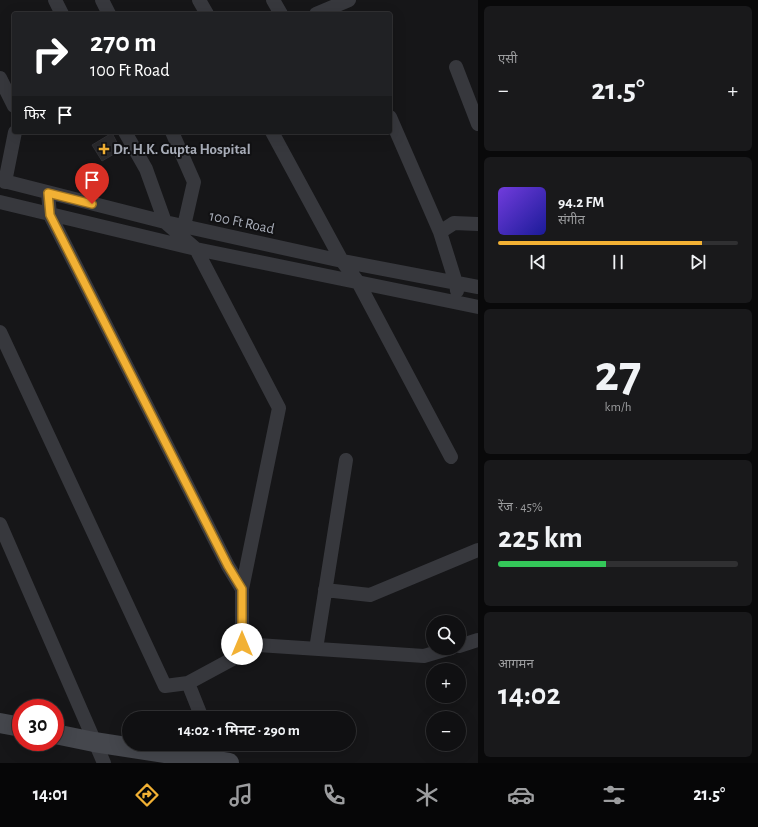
<!DOCTYPE html>
<html lang="hi">
<head>
<meta charset="utf-8">
<style>
  body { margin:0; font-family:"Alegreya Sans","Noto Sans Devanagari",sans-serif; background:#19191b; color:#f1f3f6; height:100vh; display:flex; flex-direction:column; font-size:15px; white-space:nowrap }
  * { box-sizing:border-box; margin:0 }
  p { font-size:13px; color:#9c9d9f }
  .icon { flex:none; width:22px; height:22px; fill:none; stroke:currentColor; stroke-width:2; stroke-linecap:round; stroke-linejoin:round }
  .map { position:relative; flex:1; overflow:hidden }
  .panel { display:flex; flex-direction:column; gap:6px; padding:6px; background:#09090a; width:280px }
  .panel>* { flex:none }
  .guide { position:absolute; left:12px; top:12px; width:380px; height:122px; border-radius:4px; box-shadow:0 4px 16px #0002,0 0 0 1px #303032; background:#202124; color:#fff; overflow:hidden }
  .fabs { position:absolute; left:426px; top:615px; display:grid; gap:8px }
  .fabs a { display:grid; place-items:center; width:40px; height:40px; border-radius:50%; background:#101012; box-shadow:0 4px 16px #0002,0 0 0 1px #303032; font-size:20px }
  .speed { position:absolute; left:12px; top:699px; display:flex; gap:8px; font-size:20px; font-weight:700; text-align:center }
  .speed>* { display:grid; place-content:center; width:52px; height:52px; border-radius:50%; background:#101012; box-shadow:0 4px 16px #0002,0 0 0 1px #303032; line-height:1 }
  .speed .limit { border:6px solid #d22; background:#fff; color:#111 }
  .pin { position:absolute; display:grid; place-items:center; width:34px; height:34px; color:#fff; margin:-41px -17px; border-radius:50% 50% 50% 0; rotate:-45deg; box-shadow:0 0 4px #0007 }
  .pin .icon { rotate:45deg }
  .me { position:absolute; width:44px; margin:-22px; rotate:0deg; stroke-linejoin:round; filter:drop-shadow(0 0 3px #0008) }
  .turn { display:flex; align-items:center; gap:14px; height:84px; padding:0 12px; font-size:18px }
  .turn .icon { width:52px; height:52px; stroke-width:2.5 }
  .turn b { display:block; font-size:28px; line-height:34px }
  .then { display:flex; align-items:center; height:38px; padding:0 12px; background:#0003; gap:8px; font-size:15px }
  .big { font-size:30px; font-weight:600; line-height:1.1 }
  .panel .card { flex:1; display:flex; flex-direction:column; justify-content:center; gap:6px; min-width:0; padding:0 14px; border-radius:6px; background:#19191b }
  .panel .dial { align-items:center; gap:0 }
  .dial b { font-size:52px; line-height:1 }
  .song { display:flex; align-items:center; gap:12px }
  .cover { width:48px; height:48px; border-radius:6px; background:linear-gradient(135deg,hsl(260 70% 55%),hsl(240 70% 35%)) }
  .played { height:4px; border-radius:2px; background:linear-gradient(90deg,#f2b134 85%,#303032 85%) }
  .keys { display:flex; justify-content:space-around; direction:ltr }
  .heat { display:flex; justify-content:space-between; align-items:center; font-size:22px; direction:ltr }
  .charge { height:6px; border-radius:3px; background:linear-gradient(90deg,#34c759 45%,#303032 0) }
  .trip { position:absolute; left:122px; top:711px; width:234px; height:40px; border-radius:20px; background:#101012; box-shadow:0 4px 16px #0002,0 0 0 1px #303032; font-weight:600; line-height:40px; text-align:center }
  .tab-bar { display:flex; height:64px; justify-content:space-around; align-items:center; background:#060607; color:#9c9d9f }
  .tab-bar .icon { width:28px; height:28px }
  .tab-bar .on { color:#f2b134 }
  .tab-bar b { font-size:18px; color:#f1f3f6 }
  main { display:flex; flex:1; min-height:0 }
  .map>svg:first-child { display:block }
  .building { fill:#29292c; stroke:#303034 }
  .lines { fill:none; stroke-linecap:round; stroke-linejoin:round }
  .street { stroke:#37383d; stroke-width:14 }
  .secondary { stroke:#45474d; stroke-width:20 }
  .route-casing { stroke:#9d7322; stroke-width:10 }
  .route { stroke:#f2b134; stroke-width:7 }
  .poi-dot { fill:#f2b134; stroke:#111113; stroke-width:1.5 }
  .labels { text-anchor:middle; stroke-width:4; stroke-linejoin:round; paint-order:stroke }
  .poi-label { font-size:15px; font-weight:bold; fill:#a8adb8; stroke:#111113; text-anchor:start }
  .street-label { font-size:15px; fill:#a8adb8; stroke:#111113 }
</style>
</head>
<body>
<main>
<div class="map">
<svg width="478" height="763" viewBox="0 0 478 763">
  <rect width="100%" height="100%" fill="#161618"/>
  <!-- building -->
  <path class="building" d="M112,133L121,150L102,161L92,145Z"/>
  <g class="lines">
    <!-- street -->
    <path class="street" d="M55,0L62,14
      M102,0L109,14
      M199,0L207,14
      M273,0L281,14
      M316,14L349,0
      M456,67L478,124
      M0,78L14,106
      M390,117L440,232L456,283L457,291
      M125,132L146,169L165,222L196,249L279,408L242,589V644
      M172,132L194,182L184,226
      M272,132L342,261L358,282L451,457
      M0,180L165,222L342,261L478,287
      M5,182L15,132
      M48,193L50,215L228,566L242,589
      M0,202L196,249L478,307
      M440,232L454,223L478,224
      M0,332L165,686L188,683
      M0,524L104,763
      M325,590L370,595L478,550
      M459,646L478,640
      M316,649L346,460
      M202,718L188,683L238,656L242,644L424,656L451,648
      M212,744L220,763"/>
    <!-- secondary -->
    <path class="secondary" d="M0,723L21,727
      M55,734L94,742L229,763"/>
  </g>
  <g class="lines">
    <!-- route casing -->
    <g class="route-casing">
      <path id="route" d="M92,204L48,193L50,215L228,566L242,589V644"/>
    </g>
    <!-- route -->
    <use href="#route" class="route"/>
  </g>
  <!-- markers -->
  <path class="poi-dot" d="M102 143h4v4h4v4h-4v4h-4v-4h-4v-4h4z"/>
  <g class="labels">
    <!-- poi labels -->
    <g class="poi-label">
      <text x="113" y="154">Dr. H.K. Gupta Hospital</text>
    </g>
    <!-- street labels -->
    <g class="street-label">
      <text transform="translate(242 222) rotate(12)" y="5">100 Ft Road</text>
    </g>
  </g>
</svg>
<div class="fabs">
<a><svg class="icon" aria-label="search" viewBox="0 0 24 24"><circle cx="10" cy="10" r="6"/><path d="M15 15l6 6"/></svg></a>
<a>+</a>
<a>−</a>
</div>
<div class="speed"><div class="limit">30</div></div>
<div class="pin" style="left:92px;top:204px;background:#d93025"><svg class="icon" aria-label="arrive" viewBox="0 0 24 24"><path d="M6 21V4h12l-3 4 3 4H6"/></svg></div>
<svg class="me" style="left:242px;top:644px" viewBox="-20 -20 40 40"><circle r="19" fill="#fff"/><path d="M0-13L10 11 0 6-10 11z" fill="#f2b134"/></svg>
<div class="trip">14:02 · 1 मिनट · 290 m</div>
<div class="guide">
<div class="turn"><svg class="icon" aria-label="right" viewBox="0 0 24 24"><path d="M7 20v-9h11M14 6l5 5-5 5"/></svg><div><b>270 m</b>100 Ft Road</div></div>
<div class="then">फिर<svg class="icon" aria-label="arrive" viewBox="0 0 24 24"><path d="M6 21V4h12l-3 4 3 4H6"/></svg></div>
</div>
</div>
<section class="panel">
<div class="card"><p>एसी</p>
<div class="heat"><a>−</a><b class="big">21.5°</b><a>+</a></div>
</div>
<div class="card">
<div class="song"><i class="cover"></i><div><b>94.2 FM</b><p>संगीत</p></div></div>
<div class="played"></div>
<div class="keys"><svg class="icon" aria-label="previous" viewBox="0 0 24 24"><path d="M18 5L8 12l10 7zM5 5v14"/></svg><svg class="icon" aria-label="pause" viewBox="0 0 24 24"><path d="M8 5v14M16 5v14"/></svg><svg class="icon" aria-label="next" viewBox="0 0 24 24"><path d="M6 5l10 7-10 7zM19 5v14"/></svg></div>
</div>
<div class="card dial"><b>27</b><p>km/h</p></div>
<div class="card"><p>रेंज · 45%</p><b class="big">225 km</b><div class="charge"></div></div>
<div class="card"><p>आगमन</p><b class="big">14:02</b></div>
</section>
</main>
<nav class="tab-bar">
<b>14:01</b>
<svg class="icon on" aria-label="directions" viewBox="0 0 24 24"><path d="M12 3l9 9-9 9-9-9zM9 14v-3h6M13 9l2 2-2 2"/></svg>
<svg class="icon" aria-label="music" viewBox="0 0 24 24"><path d="M9 18V5l10-2v13"/><circle cx="6" cy="18" r="3"/><circle cx="16" cy="16" r="3"/></svg>
<svg class="icon" aria-label="phone" viewBox="0 0 24 24"><path d="M5 4h4l2 5-3 2q2 4 5 5l2-3 5 2v4C11 20 4 13 5 4z"/></svg>
<svg class="icon" aria-label="climate" viewBox="0 0 24 24"><path d="M12 3v18M4 7l16 10M4 17L20 7"/></svg>
<svg class="icon" aria-label="car" viewBox="0 0 24 24"><path d="M5 17H2v-5l4-1 3-4h7l3 4 3 1v5h-3M9 17h6M6 11h13"/><circle cx="7" cy="17" r="2"/><circle cx="17" cy="17" r="2"/></svg>
<svg class="icon" aria-label="filters" viewBox="0 0 24 24"><path d="M4 7h16M4 17h16"/><circle cx="9" cy="7" r="2"/><circle cx="15" cy="17" r="2"/></svg>
<b>21.5°</b>
</nav>
</body>
</html>
